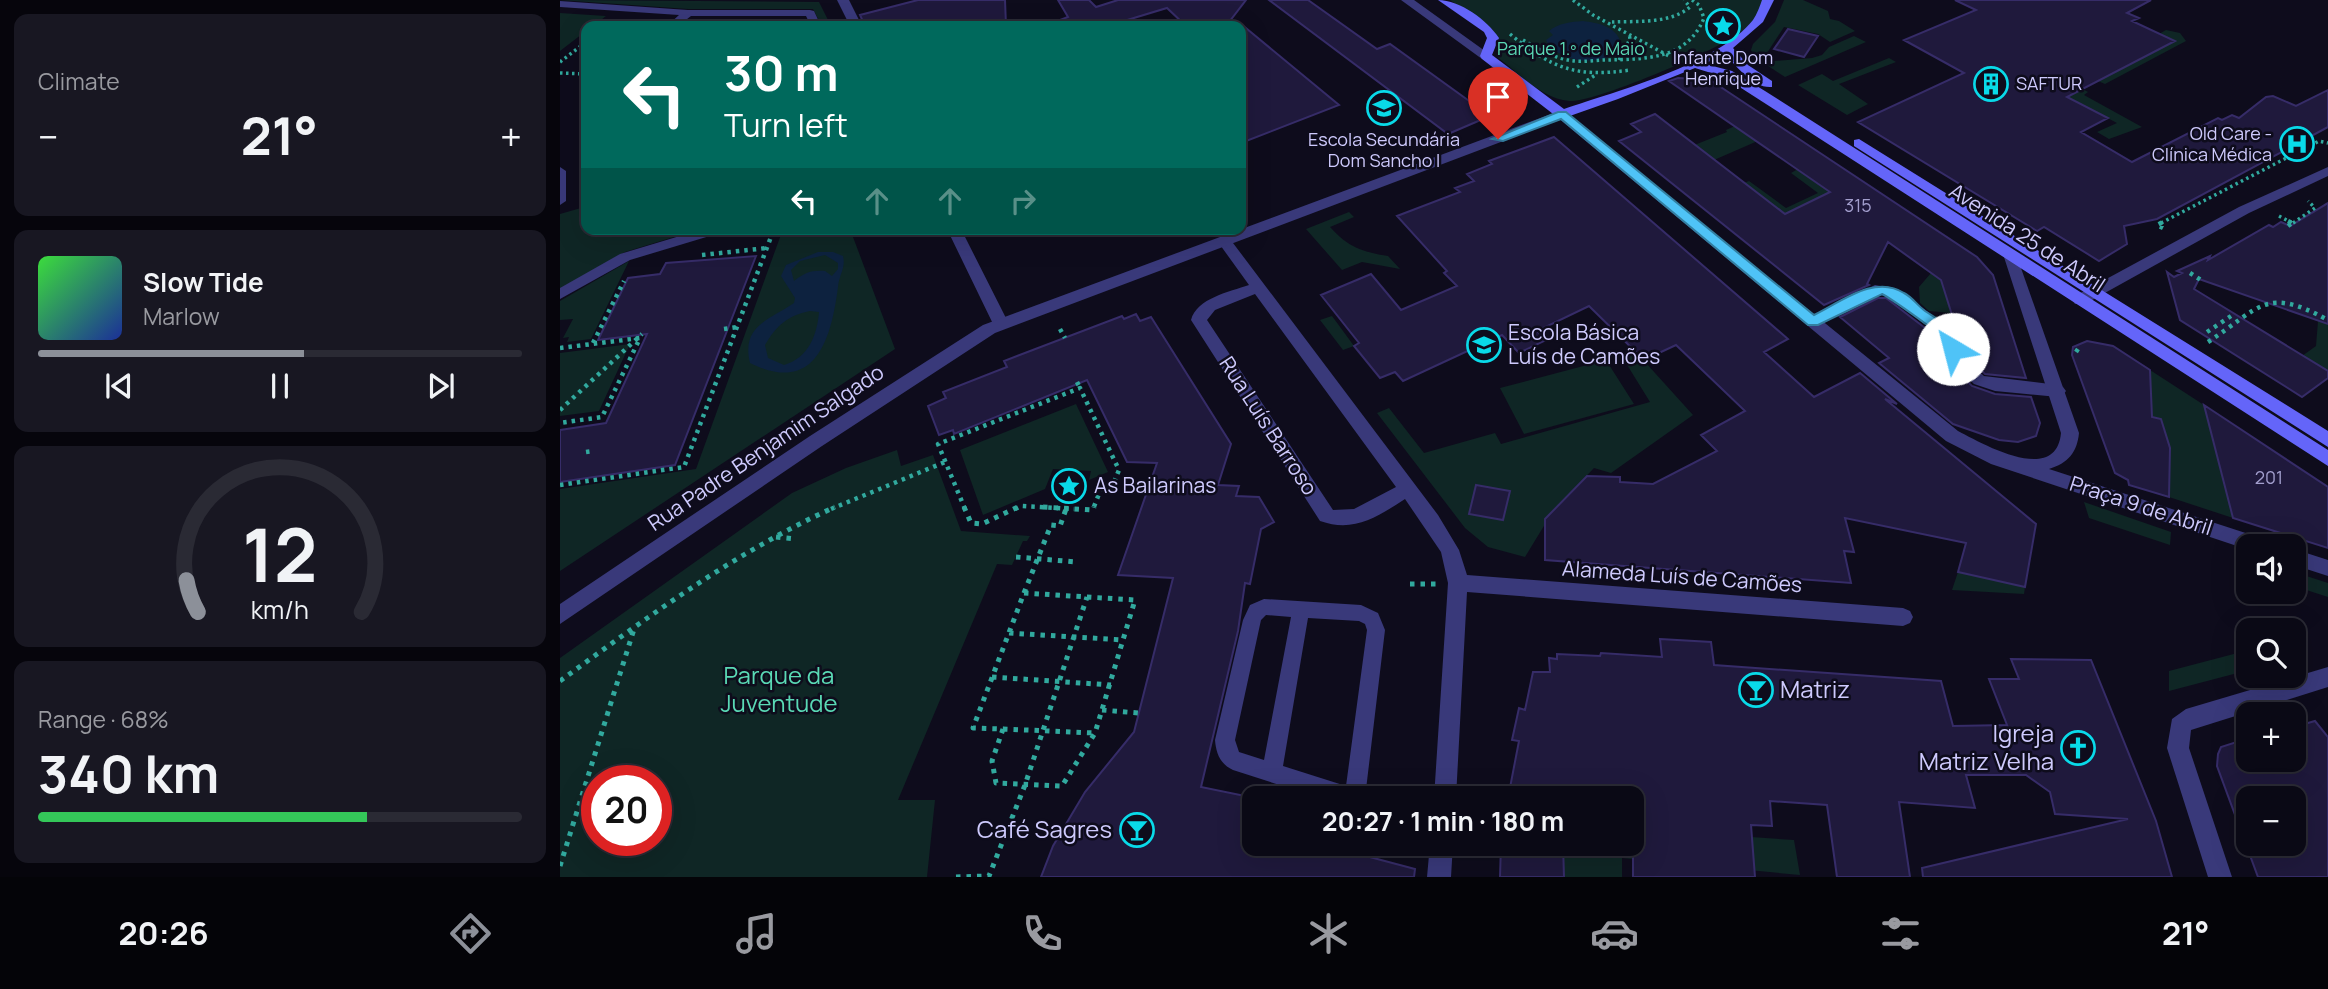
<!DOCTYPE html>
<html lang="en">
<head>
<meta charset="utf-8">
<style>
  body { margin:0; font-family:Manrope,sans-serif; background:#181722; color:#f1f3f6; height:100vh; display:flex; flex-direction:column; font-size:26px; white-space:nowrap }
  * { box-sizing:border-box; margin:0 }
  p { font-size:23px; color:#999aa0 }
  .icon { flex:none; width:38px; height:38px; fill:none; stroke:currentColor; stroke-width:2; stroke-linecap:round; stroke-linejoin:round }
  .map { position:relative; flex:1; overflow:hidden }
  .sheet { display:flex; flex-direction:column; gap:14px; padding:14px; background:#06050c; width:560px }
  .sheet>* { flex:none }
  .banner { position:absolute; left:21px; top:21px; width:665px; height:214px; border-radius:14px; box-shadow:0 7px 28px #0002,0 0 0 2px #2a2a34; background:#00695c; color:#fff; overflow:hidden }
  .buttons { position:absolute; left:1676px; top:534px; display:grid; gap:14px }
  .buttons a { display:grid; place-items:center; width:70px; height:70px; border-radius:14px; background:#0a0915; box-shadow:0 7px 28px #0002,0 0 0 2px #2a2a34; font-size:35px }
  .speed { position:absolute; left:21px; top:765px; display:flex; gap:14px; font-size:35px; font-weight:700; text-align:center }
  .speed>* { display:grid; place-content:center; width:91px; height:91px; border-radius:50%; background:#0a0915; box-shadow:0 7px 28px #0002,0 0 0 2px #2a2a34; line-height:1 }
  .speed .limit { border:10px solid #d22; background:#fff; color:#111 }
  .pin { position:absolute; display:grid; place-items:center; width:60px; height:60px; color:#fff; margin:-72px -30px; border-radius:50% 50% 50% 0; rotate:-45deg; box-shadow:0 0 7px #0007 }
  .pin .icon { rotate:45deg }
  .me { position:absolute; width:77px; margin:-38px; rotate:323deg; stroke-linejoin:round; filter:drop-shadow(0 0 5px #0008) }
  .turn { display:flex; align-items:center; gap:24px; height:147px; padding:0 28px; font-size:32px }
  .turn .icon { width:91px; height:91px; stroke-width:2.5 }
  .turn b { display:block; font-size:49px; line-height:60px }
  .lanes { display:flex; align-items:center; height:66px; padding:0 28px; background:#0003; justify-content:center; gap:35px; direction:ltr }
  .lanes .off { opacity:.35 }
  .big { font-size:52px; font-weight:700; line-height:1.1 }
  .sheet .tile { flex:1; display:flex; flex-direction:column; justify-content:center; gap:10px; min-width:0; padding:0 24px; border-radius:14px; background:#181722 }
  .sheet .dial { align-items:center; gap:0 }
  .dial svg { height:182px; overflow:visible; fill:none; stroke:#2a2a34; stroke-width:7; stroke-linecap:round; text-anchor:middle }
  .dial text { fill:#f1f3f6; stroke:none }
  .song { display:flex; align-items:center; gap:21px }
  .cover { width:84px; height:84px; border-radius:10px; background:linear-gradient(135deg,hsl(120 70% 55%),hsl(230 70% 35%)) }
  .played { height:7px; border-radius:4px; background:linear-gradient(90deg,#8c9099 55%,#2a2a34 55%) }
  .keys { display:flex; justify-content:space-around; direction:ltr }
  .heat { display:flex; justify-content:space-between; align-items:center; font-size:38px; direction:ltr }
  .charge { height:10px; border-radius:5px; background:linear-gradient(90deg,#34c759 68%,#2a2a34 0) }
  .trip { position:absolute; left:682px; top:786px; width:402px; height:70px; border-radius:14px; background:#0a0915; box-shadow:0 7px 28px #0002,0 0 0 2px #2a2a34; font-weight:700; line-height:70px; text-align:center }
  .tabs { display:flex; height:112px; justify-content:space-around; align-items:center; background:#040408; color:#999aa0 }
  .tabs .icon { width:49px; height:49px }
  .tabs .on { color:#8c9099 }
  .tabs b { font-size:32px; color:#f1f3f6 }
  main { display:flex; flex:1; min-height:0 }
  .map>svg:first-child { display:block }
  .green { fill:#0f2625; fill-rule:evenodd }
  .water { fill:#0d223f; fill-rule:evenodd }
  .building { fill:#1f193c; stroke:#362c68; stroke-width:2; fill-rule:evenodd }
  .lines { fill:none; stroke-linecap:round; stroke-linejoin:round }
  .path-far2 { stroke:#31a99e; stroke-width:3.5; stroke-dasharray:2.5 3.5; stroke-linecap:butt }
  .path-far1 { stroke:#31a99e; stroke-width:4.5; stroke-dasharray:3.5 5; stroke-linecap:butt }
  .path { stroke:#31a99e; stroke-width:5; stroke-dasharray:4.5 6; stroke-linecap:butt }
  .service { fill:#39397a; fill-rule:evenodd }
  .minor { fill:#39397a; fill-rule:evenodd }
  .tertiary { fill:#39397a; fill-rule:evenodd }
  .secondary { fill:#6465f9; fill-rule:evenodd }
  .route { fill:#4fc3f7; stroke:#337fa1; stroke-width:2 }
  .labels { text-anchor:middle; stroke-width:5; stroke-linejoin:round; paint-order:stroke }
  .far-park-label { font-size:18px; fill:#5ad9b5; stroke:#0e0c1c }
  .far-poi-label { font-size:18px; fill:#cecafd; stroke:#0e0c1c }
  .number-label { font-size:18px; fill:#a29ecd }
  .street-label { font-size:21px; fill:#cecafd; stroke:#0e0c1c }
  .poi-label { font-size:21px; fill:#cecafd; stroke:#0e0c1c; text-anchor:start }
  .near-park-label { font-size:24px; fill:#5ad9b5; stroke:#0e0c1c }
  .near-poi-label { font-size:24px; fill:#cecafd; stroke:#0e0c1c; text-anchor:end }
</style>
</head>
<body>
<main>
<section class="sheet">
<div class="tile"><p>Climate</p>
<div class="heat"><a>−</a><b class="big">21°</b><a>+</a></div>
</div>
<div class="tile">
<div class="song"><i class="cover"></i><div><b>Slow Tide</b><p>Marlow</p></div></div>
<div class="played"></div>
<div class="keys"><svg class="icon" aria-label="previous" viewBox="0 0 24 24"><path d="M18 5L8 12l10 7zM5 5v14"/></svg><svg class="icon" aria-label="pause" viewBox="0 0 24 24"><path d="M8 5v14M16 5v14"/></svg><svg class="icon" aria-label="next" viewBox="0 0 24 24"><path d="M6 5l10 7-10 7zM19 5v14"/></svg></div>
</div>
<div class="tile dial"><svg viewBox="0 0 100 80">
<path d="M14 69A42 42 0 1 1 86 69"/>
<path d="M14 69A42 42 0 0 1 9 55" stroke="#8c9099"/>
<text x="50" y="56" font-size="32" font-weight="700">12</text>
<text x="50" y="72" font-size="11">km/h</text>
</svg></div>
<div class="tile"><p>Range · 68%</p><b class="big">340 km</b><div class="charge"></div></div>
</section>
<div class="map">
<svg width="1768" height="877" viewBox="0 0 1768 877">
  <rect width="100%" height="100%" fill="#0e0c1c"/>
  <!-- green -->
  <path class="green" d="M0,0L259,2L271,26H262L253,9H128Z
    M890,0H1203C1199,11 1196,20 1187,28C1166,47 1035,103 1009,101C981,98 957,72 936,56L939,43L932,29Z
    M1224,0H1243L1268,11L1270,19L1279,21L1295,31L1270,42L1258,34L1224,27L1207,53L1194,56L1191,50L1193,44L1215,22Z
    M0,13L46,16L33,26H26V31L0,51Z
    M1375,27L1513,84L1528,92L1524,95L1582,127L1549,139L1537,132L1557,123Z
    M1606,30L1620,33L1626,41L1545,84L1538,81L1614,41L1599,34Z
    M1294,36L1306,42L1225,77L1202,62L1252,58L1262,55L1269,47Z
    M1329,58L1336,62L1279,84L1308,104L1287,115L1238,85L1262,74L1273,81Z
    M1202,114L1225,129L1154,160L1105,178L1087,164L1167,132L1166,130Z
    M1238,169L1270,192L1217,218L1183,239L1162,224L1209,202L1184,183L1189,181L1226,208L1258,193L1231,173Z
    M26,192V229H140L65,252L0,289V214L21,208L20,194Z
    M789,212L794,217L770,227C788,247 802,252 828,256L840,269L802,262L782,270L746,229Z
    M223,229H290L335,349L0,571V489L136,469Z
    M69,261L31,339L7,342L9,337L3,338L13,319L0,320V301Z
    M1371,273L1381,280L1391,313L1369,311L1360,303L1359,287Z
    M772,316L794,346L783,350L760,320Z
    M1758,321L1768,324V371L1742,356L1756,346Z
    M70,344L39,411L0,416V353Z
    M1076,352L1133,415L1051,473L1034,468L993,511L965,557L928,547L905,528L817,413L829,408L864,453L935,433L941,444L1090,402L1061,355Z
    M1046,360L1074,404L964,434L940,388Z
    M1590,370L1644,405L1673,518L1609,497L1610,448L1601,419L1592,417Z
    M516,404L548,472L529,480L531,471L493,469L485,489L423,515L400,450Z
    M337,450L341,466L373,455L401,531L470,536L467,541H463L452,565L437,564L338,800H375L367,877H0V658L232,493L286,468ZM37,780H96V840H37Z
    M1524,502L1611,532L1610,545L1529,518Z
    M1398,572L1465,587L1464,594L1392,590Z
    M1734,572L1768,583V597L1734,586Z
    M1689,650V670L1609,691V671Z
    M1073,821L1191,829V837L1234,840L1240,875L1062,858V877H1003V844H1073Z"/>
  <!-- water -->
  <path class="water" d="M1023,21C1038,23 1056,26 1061,43C1051,70 997,64 986,40L993,35L989,31C999,23 1010,22 1023,21Z
    M258,252H273L283,256C286,268 279,275 278,287C271,341 255,395 190,363C181,326 209,320 234,303L235,298L221,276L226,265ZM265,255L278,263V269L272,276L265,271C251,270 244,273 234,281L231,270L240,261ZM250,311L259,312C257,336 248,358 224,365L208,358L205,345C217,325 227,316 250,311Z"/>
  <!-- building -->
  <path class="building" d="M358,0H445L446,26H305L300,15Z
    M498,0H529L536,7L558,0H686L666,26H626L607,8L554,24L556,26H499L497,21L508,17Z
    M709,0H748L817,49L830,44L930,116L888,134Z
    M1395,0H1591L1567,13L1579,18L1572,21L1615,41L1507,97L1548,118L1521,132L1572,162L1658,118L1662,120L1672,115L1679,118L1706,97L1713,96L1736,106L1768,90V127L1597,219L1564,226L1567,244L1539,261L1484,227L1477,231L1298,122L1404,73L1344,40L1416,10Z
    M681,24L779,105L681,143Z
    M1228,29L1258,36L1244,57L1214,49Z
    M1118,78L1150,80L1417,257L1433,275L1466,378L1425,374L1404,353L1381,280L1328,242L1307,284L1309,285L1264,305L1059,141L1081,132L1071,124L1095,114L1225,214L1270,192L1109,81Z
    M994,137L1228,339L1204,352L1254,397L1300,373L1337,404L1325,399L1476,524L1465,587L1398,572L1406,543L1285,518L1294,552L1284,551L1291,583L985,560V519L1027,476L1060,477V482L1093,484L1157,451L1141,435L1185,411L1116,345L1084,360L1029,306L977,331L986,340L959,353L942,335L843,381L835,372L820,378L794,346L799,343L761,295L811,274L841,310L897,286L884,273L887,271L837,216L900,192L895,188L914,181L907,174L932,164L929,161Z
    M1768,203V324L1639,279L1634,289L1768,371V378L1742,397L1620,320L1607,272L1614,277L1622,273L1617,271L1650,256L1648,260L1709,225L1713,227L1721,222L1730,226Z
    M196,256L115,465L0,482V430L46,423L87,334L38,340L68,278L100,274L106,263Z
    M1318,298H1326L1378,338L1389,364L1412,386L1435,394L1471,397L1480,423L1476,436L1458,442L1439,440L1393,424L1319,363L1329,358L1280,317Z
    M576,314L580,321L591,317L671,444L658,485L679,486L676,496L699,497L714,522L701,529L690,584L685,583L678,631L641,787L695,798V844H794L791,852L855,869L854,877H481L493,846L525,792L574,732L613,578L558,575L597,463L567,462L527,380L394,434L393,430L379,435L368,406L386,398L383,392L447,367L444,361L562,316L564,319Z
    M1527,341L1553,346L1590,370L1592,417L1601,419L1610,448L1609,497L1569,485L1568,480L1555,473L1512,355L1513,347Z
    M1644,405L1768,487V548L1673,518Z
    M916,485L950,491L943,520L909,514Z
    M1100,639L1151,642L1154,665L1381,681L1393,726L1447,725L1429,679H1459L1451,659L1531,660L1596,821L1612,877H1363L1362,868L1568,819L1495,814L1490,792L1466,775H1406L1415,808L1339,802L1350,877H1277L1267,805L1210,801L1212,826L1191,825L1195,877H1073V798H948L959,741L952,740L959,708L965,710L973,672H990L989,658L997,659V654L1040,656L1041,653L1102,657Z
    M1755,721L1768,737V877H1698L1657,766L1658,754L1661,747L1689,738V760H1734V727ZM1689,798H1734V844H1689Z
    M941,844H1003L1004,877H940Z"/>
  <g class="lines">
    <!-- path-far2 -->
    <path class="path-far2" d="M1013,0L1033,15L1109,56
      M1052,22C1077,21 1110,24 1130,7L1124,0
      M950,34C991,68 1016,78 1070,70
      M963,40C977,48 992,57 1008,60C1020,63 1034,60 1046,60C1085,59 1127,60 1144,18L1139,5L1132,0
      M1059,60L1070,39L1069,33
      M0,62L26,42
      M0,73L26,74
      M1017,87L1037,74
      M1719,216L1732,223
      M1601,223L1759,141L1768,143
      M1733,223L1755,208L1748,201"/>
    <!-- path-far1 -->
    <path class="path-far1" d="M1728,221L1732,223
      M1728,226L1735,221
      M1603,228L1597,225L1605,221
      M142,255L207,248
      M1630,273L1641,280L1639,281
      M164,329L177,327
      M500,329L505,338
      M1647,332L1671,316
      M1648,342C1700,308 1705,286 1766,319
      M33,343L64,281
      M0,348L80,338L42,417L0,423
      M1516,352L1518,349
      M517,382L520,388
      M0,410L82,334
      M26,452L33,451
      M0,485L124,467L214,229
      M271,509L385,462
      M405,509L378,444L520,388L559,470L554,482L541,489L533,509
      M455,509L461,506L514,509"/>
    <!-- path -->
    <path class="path" d="M404,507L411,523L422,524L458,507
      M483,507L533,510L534,507
      M216,537L236,539
      M456,557L517,562
      M850,584H876
      M464,593L575,600L535,733L502,786L436,783L432,761L443,729L413,728Z
      M464,593L491,525L500,526L506,509
      M449,633L564,640
      M432,677L551,685
      M0,681C88,617 175,552 275,507
      M542,710L578,713
      M443,729L535,733
      M0,866L74,629
      M396,877L429,876L465,785L527,597"/>
    <!-- service -->
    <path class="service" d="M0,1L128,10H250L254,11L261,26H251L246,16H131L118,26H107L119,15L0,7Z
      M0,167L6,171V201L0,205Z
      M143,229H164L163,232L70,260L0,299V288L60,254Z
      M1315,285L1337,289L1391,329L1402,355L1424,376L1498,385L1503,387L1506,391L1503,395L1498,397L1435,391L1414,384L1391,362L1380,336L1328,296L1317,295L1258,326L1253,327L1246,322L1248,318Z
      M704,599L801,605L818,613L825,630L805,798H760L673,770C660,764 656,753 655,740L683,620L690,605ZM706,615L731,617L704,760L679,752L675,740L701,620ZM748,618L799,621L805,624L807,630L786,786L723,766Z"/>
    <!-- minor -->
    <path class="minor" d="M277,0H289L302,26H290Z
      M1002,110L1398,431C1423,444 1496,486 1501,433L1443,254L1450,249L1455,251L1519,433C1517,453 1508,463 1489,469L1701,538L1708,540L1711,546H1689V550L1431,464L1386,441L997,117V111Z
      M387,229H401L449,324L447,328H435Z
      M665,237L670,239L878,515L899,550L907,575L1343,608L1350,611L1353,617L1350,623L1343,626L907,592L896,798H874L888,583L881,552L845,499C817,517 794,533 760,521L631,320C637,298 669,292 689,285L658,242ZM695,294L836,487L794,509L773,510L647,320L655,310Z
      M1734,549L1768,560V576L1734,565Z
      M1768,667V687L1631,730L1629,748L1672,877H1648L1607,748L1612,719L1626,709Z
      M870,844H893L891,877H867Z"/>
    <!-- tertiary -->
    <path class="tertiary" d="M841,0H854L932,56L922,59Z
      M1002,110L1007,111V117L435,333L262,446L0,624V604L250,436L423,325Z
      M1768,167V176L1689,213L1525,304H1515L1512,300L1515,296L1679,207Z"/>
    <!-- secondary -->
    <path class="secondary" d="M878,0C900,0 927,20 939,38L932,55L1004,109C1057,91 1158,64 1193,20C1197,14 1200,6 1202,0H1214L1203,22L1173,48L1188,65L1212,81V87C1194,89 1176,66 1164,53L1145,64L1172,71L1205,91L1768,450V466L1164,77L1135,68L1058,99L1007,117H997L922,59L920,56L927,38L924,32Z
      M1299,139L1768,431V447L1294,146V140Z"/>
  </g>
  <!-- route -->
  <path class="route" d="M998,112H1006L1254,315C1281,302 1315,274 1344,293C1352,297 1357,305 1365,311C1385,324 1391,325 1400,349L1398,353H1387C1385,348 1384,342 1381,337C1376,330 1330,298 1322,294L1258,325H1248L1001,119L943,141L932,139Z"/>
  <!-- icons -->
  <defs>
    <g id="sight-ring" transform="scale(1.75)"><circle r="9.5" fill="#0e0c1c" stroke="#09dae9" stroke-width="1.5"/><path d="M0-6L1.8-2.2L6-1.7L2.9 1.2L3.7 5.4L0 3.3L-3.7 5.4L-2.9 1.2L-6-1.7L-1.8-2.2Z" fill="#09dae9"/></g>
    <g id="building-ring" transform="scale(1.75)"><circle r="9.5" fill="#0e0c1c" stroke="#09dae9" stroke-width="1.5"/><path d="M-4-6H4V6H1V3H-1V6H-4ZM-2.5-4.3h1.7v1.8h-1.7ZM.8-4.3h1.7v1.8H.8ZM-2.5-1h1.7V.8h-1.7ZM.8-1h1.7V.8H.8Z" fill="#09dae9"/></g>
    <g id="school-ring" transform="scale(1.75)"><circle r="9.5" fill="#0e0c1c" stroke="#09dae9" stroke-width="1.5"/><path d="M0-5L7-2L0 1L-7-2ZM-4 1L0 2.5L4 1V4Q0 6-4 4Z" fill="#09dae9"/></g>
    <g id="hospital-ring" transform="scale(1.75)"><circle r="9.5" fill="#0e0c1c" stroke="#09dae9" stroke-width="1.5"/><path d="M-5-5h3v3.5h4V-5h3V5h-3V1.5h-4V5h-3Z" fill="#09dae9"/></g>
    <g id="bar-ring" transform="scale(1.75)"><circle r="9.5" fill="#0e0c1c" stroke="#09dae9" stroke-width="1.5"/><path d="M-6-5H6L.8 .8V4.5H3.5V6h-7V4.5H-.8V.8Z" fill="#09dae9"/></g>
    <g id="church-ring" transform="scale(1.75)"><circle r="9.5" fill="#0e0c1c" stroke="#09dae9" stroke-width="1.5"/><path d="M-1.2-6h2.4v3.5h3.3v2.4h-3.3V6h-2.4V-.1h-3.3v-2.4h3.3Z" fill="#09dae9"/></g>
  </defs>
  <g fill-rule="evenodd">
    <use href="#sight-ring" x="1163" y="26"/>
    <use href="#building-ring" x="1431" y="84"/>
    <use href="#school-ring" x="824" y="108"/>
    <use href="#hospital-ring" x="1737" y="144"/>
    <use href="#school-ring" x="924" y="345"/>
    <use href="#sight-ring" x="509" y="486"/>
    <use href="#bar-ring" x="1196" y="690"/>
    <use href="#church-ring" x="1518" y="748"/>
    <use href="#bar-ring" x="577" y="830"/>
  </g>
  <g class="labels">
    <!-- far-park labels -->
    <g class="far-park-label">
      <text x="1011" y="55">Parque 1.º de Maio</text>
    </g>
    <!-- far-poi labels -->
    <g class="far-poi-label">
      <text x="1163" y="64">Infante Dom<tspan x="1163" dy="21">Henrique</tspan></text>
      <text x="1456" y="90" text-anchor="start">SAFTUR</text>
      <text x="1712" y="140" text-anchor="end">Old Care -<tspan x="1712" dy="21">Clínica Médica</tspan></text>
      <text x="824" y="146">Escola Secundária<tspan x="824" dy="21">Dom Sancho I</tspan></text>
    </g>
    <!-- number labels -->
    <g class="number-label">
      <text x="1298" y="212">315</text>
      <text x="1709" y="484">201</text>
    </g>
    <!-- street labels -->
    <g class="street-label">
      <text transform="translate(1467 238) rotate(33)" y="7">Avenida 25 de Abril</text>
      <text transform="translate(708 426) rotate(57)" y="7">Rua Luís Barroso</text>
      <text transform="translate(206 448) rotate(-34)" y="7">Rua Padre Benjamim Salgado</text>
      <text transform="translate(1581 506) rotate(18)" y="7">Praça 9 de Abril</text>
      <text transform="translate(1122 577) rotate(4)" y="7">Alameda Luís de Camões</text>
    </g>
    <!-- poi labels -->
    <g class="poi-label">
      <text x="948" y="340">Escola Básica<tspan x="948" dy="24">Luís de Camões</tspan></text>
      <text x="534" y="493">As Bailarinas</text>
    </g>
    <!-- near-park labels -->
    <g class="near-park-label">
      <text x="219" y="684">Parque da<tspan x="219" dy="28">Juventude</tspan></text>
    </g>
    <!-- near-poi labels -->
    <g class="near-poi-label">
      <text x="1220" y="698" text-anchor="start">Matriz</text>
      <text x="1494" y="742">Igreja<tspan x="1494" dy="28">Matriz Velha</tspan></text>
      <text x="552" y="838">Café Sagres</text>
    </g>
  </g>
</svg>
<div class="buttons">
<a><svg class="icon" aria-label="sound" viewBox="0 0 24 24"><path d="M4 9h4l5-4v14l-5-4H4zM17 9q2 3 0 6"/></svg></a>
<a><svg class="icon" aria-label="search" viewBox="0 0 24 24"><circle cx="10" cy="10" r="6"/><path d="M15 15l6 6"/></svg></a>
<a>+</a>
<a>−</a>
</div>
<div class="speed"><div class="limit">20</div></div>
<div class="pin" style="left:938px;top:139px;background:#d93025"><svg class="icon" aria-label="arrive" viewBox="0 0 24 24"><path d="M6 21V4h12l-3 4 3 4H6"/></svg></div>
<svg class="me" style="left:1393px;top:349px" viewBox="-20 -20 40 40"><circle r="19" fill="#fff"/><path d="M0-13L10 11 0 6-10 11z" fill="#4fc3f7"/></svg>
<div class="trip">20:27 · 1 min · 180 m</div>
<div class="banner">
<div class="turn"><svg class="icon" aria-label="left" viewBox="0 0 24 24"><path d="M17 20v-9H6M10 6l-5 5 5 5"/></svg><div><b>30 m</b>Turn left</div></div>
<div class="lanes"><svg class="icon" aria-label="left" viewBox="0 0 24 24"><path d="M17 20v-9H6M10 6l-5 5 5 5"/></svg><svg class="icon off" aria-label="ahead" viewBox="0 0 24 24"><path d="M12 20V5M6 11l6-6 6 6"/></svg><svg class="icon off" aria-label="ahead" viewBox="0 0 24 24"><path d="M12 20V5M6 11l6-6 6 6"/></svg><svg class="icon off" aria-label="right" viewBox="0 0 24 24"><path d="M7 20v-9h11M14 6l5 5-5 5"/></svg></div>
</div>
</div>
</main>
<nav class="tabs">
<b>20:26</b>
<svg class="icon on" aria-label="directions" viewBox="0 0 24 24"><path d="M12 3l9 9-9 9-9-9zM9 14v-3h6M13 9l2 2-2 2"/></svg>
<svg class="icon" aria-label="music" viewBox="0 0 24 24"><path d="M9 18V5l10-2v13"/><circle cx="6" cy="18" r="3"/><circle cx="16" cy="16" r="3"/></svg>
<svg class="icon" aria-label="phone" viewBox="0 0 24 24"><path d="M5 4h4l2 5-3 2q2 4 5 5l2-3 5 2v4C11 20 4 13 5 4z"/></svg>
<svg class="icon" aria-label="climate" viewBox="0 0 24 24"><path d="M12 3v18M4 7l16 10M4 17L20 7"/></svg>
<svg class="icon" aria-label="car" viewBox="0 0 24 24"><path d="M5 17H2v-5l4-1 3-4h7l3 4 3 1v5h-3M9 17h6M6 11h13"/><circle cx="7" cy="17" r="2"/><circle cx="17" cy="17" r="2"/></svg>
<svg class="icon" aria-label="filters" viewBox="0 0 24 24"><path d="M4 7h16M4 17h16"/><circle cx="9" cy="7" r="2"/><circle cx="15" cy="17" r="2"/></svg>
<b>21°</b>
</nav>
</body>
</html>
